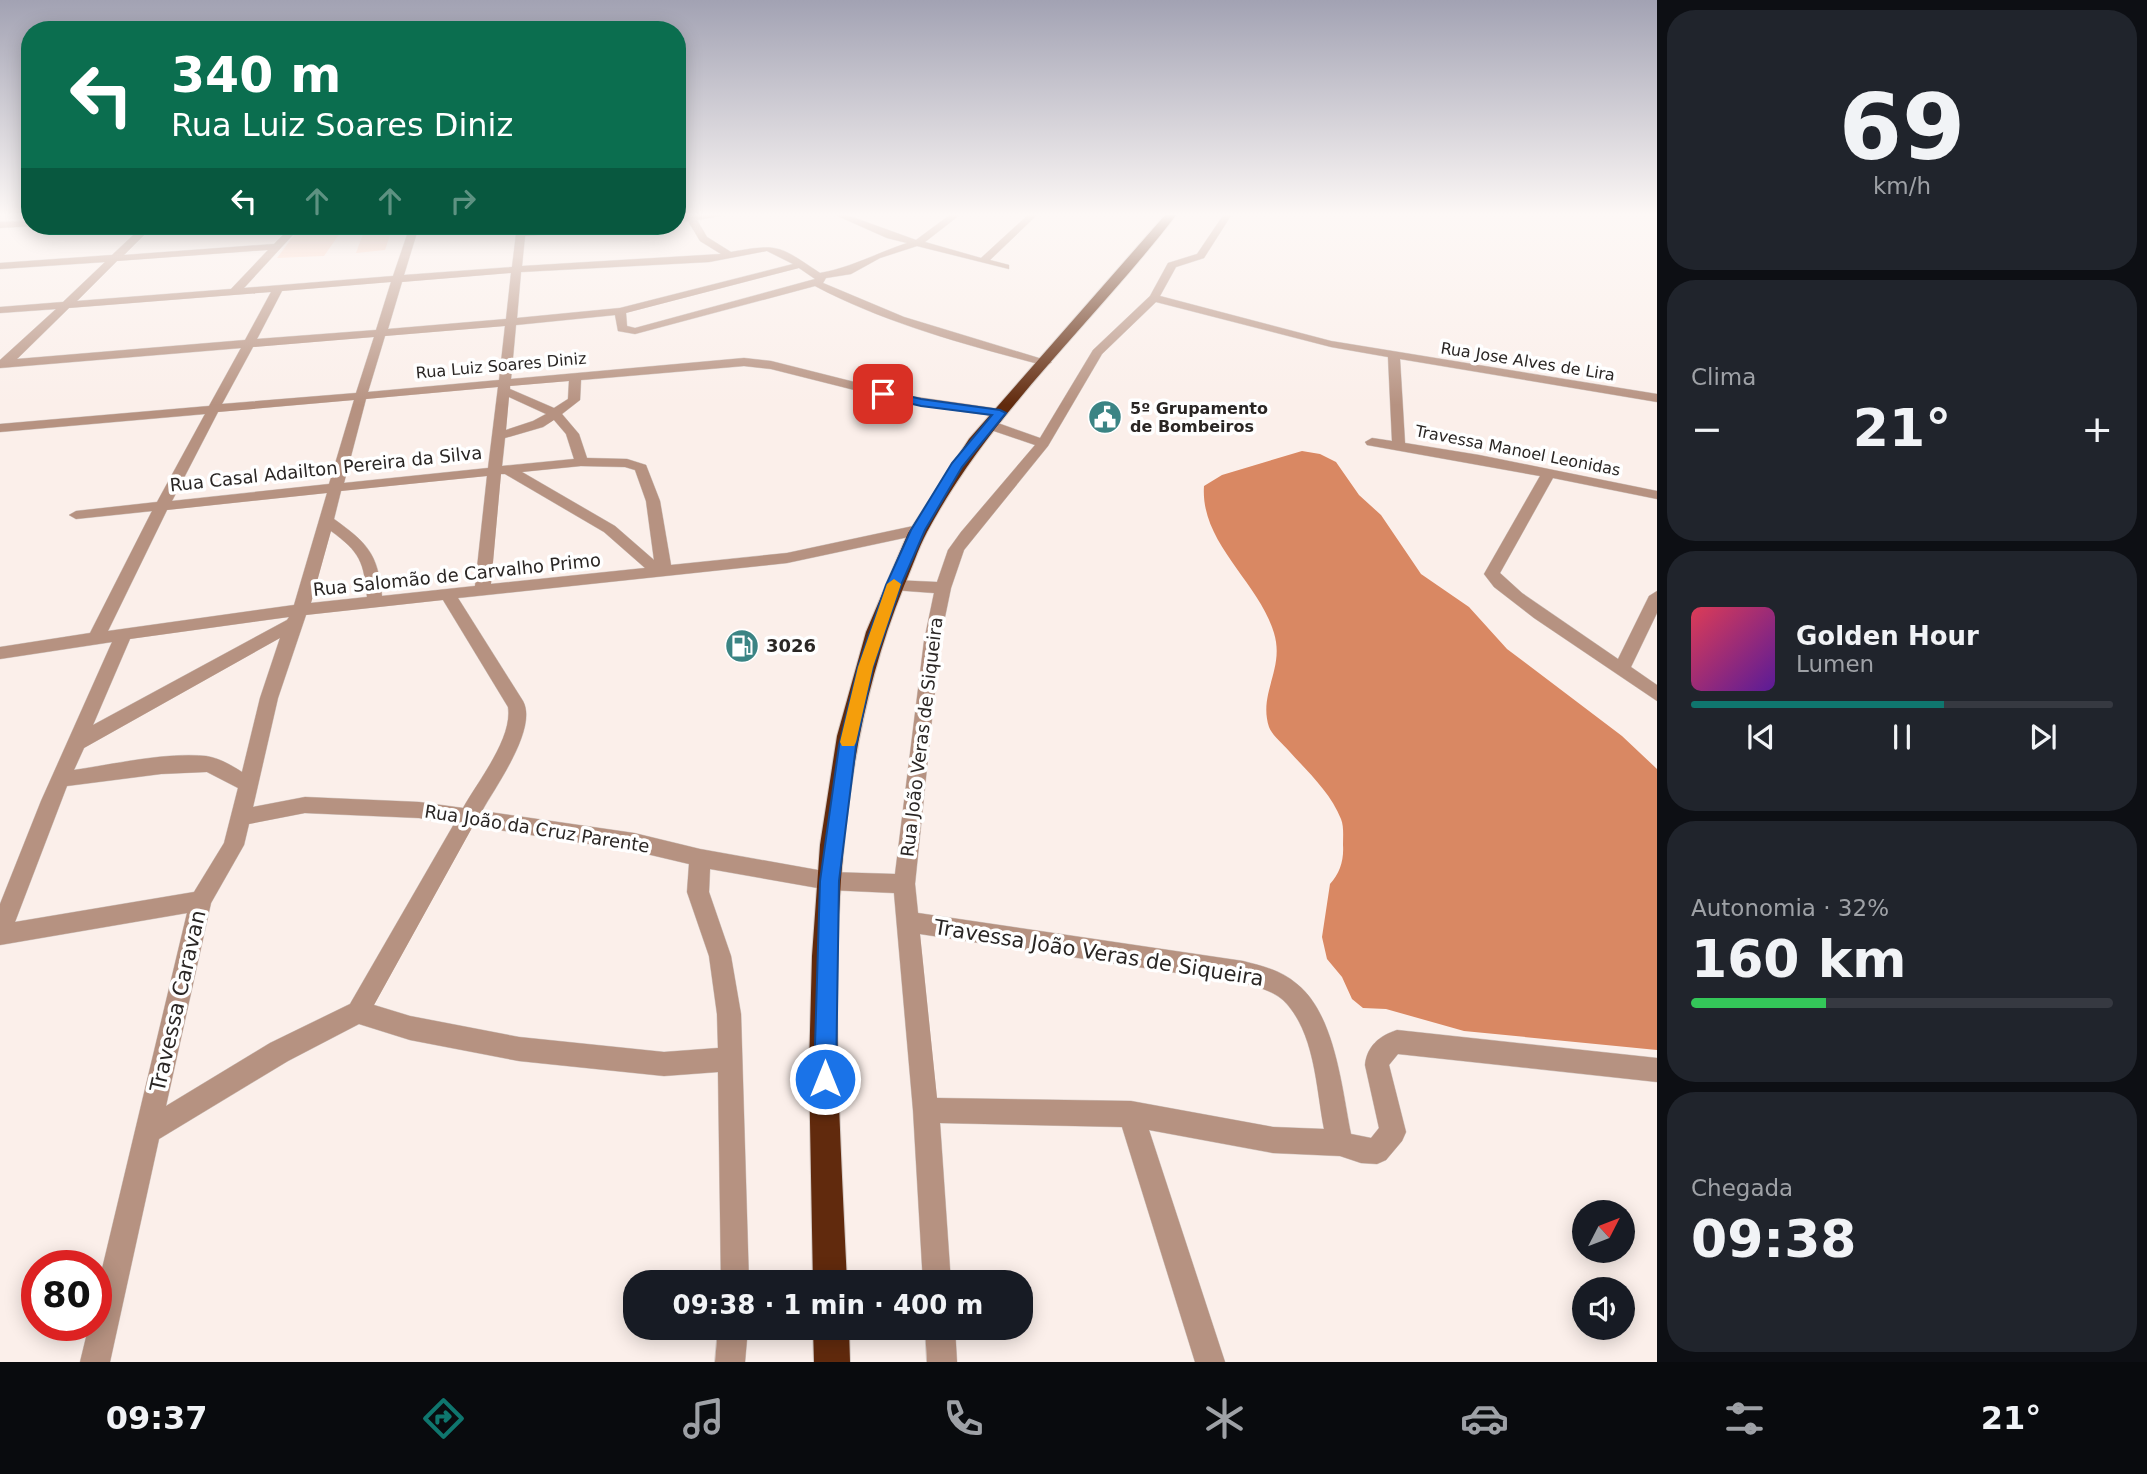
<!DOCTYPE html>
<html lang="pt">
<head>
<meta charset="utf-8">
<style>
  body { margin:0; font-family:"DejaVu Sans",sans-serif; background:#20242c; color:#f1f3f6; height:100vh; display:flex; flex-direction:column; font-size:26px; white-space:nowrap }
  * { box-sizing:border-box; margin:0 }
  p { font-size:23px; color:#9ea1a6 }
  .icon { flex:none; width:38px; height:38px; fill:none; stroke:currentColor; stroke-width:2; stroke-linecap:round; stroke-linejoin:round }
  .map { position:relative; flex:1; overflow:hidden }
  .drawer { display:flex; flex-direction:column; gap:10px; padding:10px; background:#0d0f14; width:490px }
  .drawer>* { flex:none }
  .top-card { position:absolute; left:21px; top:21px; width:665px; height:214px; border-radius:28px; box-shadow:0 4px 18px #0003; background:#0b6e4f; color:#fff; overflow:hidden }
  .needle { width:46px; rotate:48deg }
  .buttons { position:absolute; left:1572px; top:1200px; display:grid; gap:14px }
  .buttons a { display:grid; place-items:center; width:63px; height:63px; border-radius:50%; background:#171b24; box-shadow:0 4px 18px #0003; font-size:35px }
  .speed { position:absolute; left:21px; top:1250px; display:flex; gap:14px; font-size:35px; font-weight:700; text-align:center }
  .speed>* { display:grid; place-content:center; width:91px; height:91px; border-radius:50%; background:#171b24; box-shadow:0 4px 18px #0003; line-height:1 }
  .speed .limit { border:10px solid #d22; background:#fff; color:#111 }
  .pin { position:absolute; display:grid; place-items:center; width:60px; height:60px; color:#fff; margin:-30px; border-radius:14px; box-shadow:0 4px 10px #0006 }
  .me { position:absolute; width:77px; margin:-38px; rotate:0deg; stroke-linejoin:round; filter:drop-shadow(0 0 5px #0008) }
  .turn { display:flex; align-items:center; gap:24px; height:147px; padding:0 35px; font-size:32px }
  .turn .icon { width:91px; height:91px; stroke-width:2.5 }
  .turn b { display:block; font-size:49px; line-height:60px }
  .lanes { display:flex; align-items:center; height:66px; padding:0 35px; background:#0003; justify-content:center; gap:35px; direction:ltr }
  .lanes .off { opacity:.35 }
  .big { font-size:52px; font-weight:700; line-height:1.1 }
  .drawer .tile { flex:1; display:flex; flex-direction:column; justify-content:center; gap:10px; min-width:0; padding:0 24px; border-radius:28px; background:#20242c }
  .drawer .dial { align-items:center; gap:0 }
  .dial b { font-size:91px; line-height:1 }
  .song { display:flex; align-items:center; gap:21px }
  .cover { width:84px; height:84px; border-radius:10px; background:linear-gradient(135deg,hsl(350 70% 55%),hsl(270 70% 35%)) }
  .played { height:7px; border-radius:4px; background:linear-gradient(90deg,#0f766e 60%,#363941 60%) }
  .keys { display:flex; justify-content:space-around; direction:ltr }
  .heat { display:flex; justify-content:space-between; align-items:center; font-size:38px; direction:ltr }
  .charge { height:10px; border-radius:5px; background:linear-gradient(90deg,#34c759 32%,#363941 0) }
  .trip { position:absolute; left:623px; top:1270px; width:410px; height:70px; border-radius:28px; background:#171b24; box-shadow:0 4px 18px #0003; font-weight:700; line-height:70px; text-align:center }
  .tabs { display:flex; height:112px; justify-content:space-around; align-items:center; background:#090b0e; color:#9ea1a6 }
  .tabs .icon { width:49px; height:49px }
  .tabs .on { color:#0f766e }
  .tabs b { font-size:32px; color:#f1f3f6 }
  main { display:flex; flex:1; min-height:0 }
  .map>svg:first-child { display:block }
  .green { fill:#ffd4c1 }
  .water { fill:#d98863 }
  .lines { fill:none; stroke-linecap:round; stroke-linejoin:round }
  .minor-casing { stroke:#d5cbc6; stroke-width:1 }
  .highway-casing { stroke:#d5cbc6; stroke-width:2 }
  .minor { fill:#b69281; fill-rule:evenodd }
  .highway { fill:#612a0d; fill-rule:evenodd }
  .route { fill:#1a73e8; stroke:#114b97; stroke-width:2 }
  .slow { fill:#f59e0b }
  .labels { text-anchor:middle; stroke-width:7; stroke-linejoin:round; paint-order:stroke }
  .far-street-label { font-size:16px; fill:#2a2624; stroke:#fff }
  .far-poi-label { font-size:16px; font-weight:bold; fill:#2a2624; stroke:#fff; text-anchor:start }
  .street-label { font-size:18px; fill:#2a2624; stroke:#fff }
  .poi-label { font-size:18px; font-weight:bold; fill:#2a2624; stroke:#fff; text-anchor:start }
  .near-street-label { font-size:21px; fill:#2a2624; stroke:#fff }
</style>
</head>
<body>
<main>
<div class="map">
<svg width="1657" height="1362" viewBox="0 0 1657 1362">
  <rect width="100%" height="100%" fill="#fbefea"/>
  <!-- green -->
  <path class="green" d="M301,226H345L324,256L277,258Z
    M391,232L385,250L356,253L363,234Z"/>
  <!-- water -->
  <path class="water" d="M1302,451L1320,454L1336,462L1359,495L1381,515L1421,574L1469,607L1507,649L1622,736L1657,769V1050L1464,1031L1386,1009L1363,1008L1352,999L1342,977L1327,959L1322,937L1330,884C1340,873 1344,860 1343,845C1343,837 1344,826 1341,819C1331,793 1307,771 1289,751C1283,744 1272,735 1269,727C1258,693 1285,669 1274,633C1259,582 1200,543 1204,486L1222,475Z"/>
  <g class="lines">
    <!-- minor casing -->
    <g class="minor-casing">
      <path id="minor" d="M686,214H732L697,220L707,237L731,252C780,243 779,246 820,273C850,268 877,253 907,243L887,238L833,214H844L916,240L951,214H961L925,242L981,258L1029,214H1038L990,260L1009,265V269L917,246L880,258L851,274L826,278L823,283L904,317L1052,362L1046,366C967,345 887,324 815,286L635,334L618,331L615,315L516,325L511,379L744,358L771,361L910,396L1000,409L1006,413L1000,417L910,404L771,369L744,366L581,380L580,400L562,414L579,434L587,458L627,459L646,465L660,501L671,565L787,553L918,525L925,530L918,535L787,563L458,598L523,701C538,728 496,786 482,811L634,833L700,849L829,872L895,874L924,641L934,593L893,590L885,585L893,580L937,582L948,550L961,532L1035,445L985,428V422H995L1040,438L1093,350L1150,296L1168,263L1197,254L1224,214H1232L1204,258L1176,267L1160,296L1331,341L1657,394V402L1400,359L1405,443L1479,455L1657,491V499L1553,478L1500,573L1522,593L1618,659L1649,596L1657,591V613L1631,667L1657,685V701L1534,618L1494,587L1484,574L1540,476L1367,445L1365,442L1372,438L1392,441L1388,357L1331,347L1156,302L1102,354L1048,446L964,550L951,588L940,641L915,884L918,913L1243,961C1262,966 1281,970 1297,984C1335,1014 1342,1089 1351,1134L1371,1138L1379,1128L1365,1065C1367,1046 1379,1036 1397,1030L1657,1058V1082L1398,1054L1389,1065L1406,1132L1402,1141L1386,1160L1377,1164L1361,1163L1340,1156L1273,1153L1149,1130L1225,1362H1195L1122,1127L940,1123L951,1283H923L913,1110L894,893L829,890L710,869L709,892L731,956L741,1014L749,1283H721L718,1072L664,1076L519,1061L410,1040L359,1024L288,1061L159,1139L110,1362H80L89,1325H96V1294L187,913L0,945V904L41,801L112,642L0,659V647L90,633L152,511L76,519L69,515L76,511L157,502L205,414L0,432V424L209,406L241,348L0,368V360L56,309L0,313V307L63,302L105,262L0,269V263L112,255L143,226H153L124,255L274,244L292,226H301L244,288L393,276L410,226H419L404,275L512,267L517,226H525V231L620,226L615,229L525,236L522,266L721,254L700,241L688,221L677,223V217L686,216ZM268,250L231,289L77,301L117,261ZM767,251L793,264L620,308L517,318L521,272L709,262ZM799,268L815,279L635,328L627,326L626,313ZM511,273L506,319L388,329L402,282ZM391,282L376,330L257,339L282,291ZM271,292L245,340L17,359L69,308ZM505,326L499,380L368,392L385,336ZM374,337L356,393L222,404L253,347ZM569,381L568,399L554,408L510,389V386ZM498,387L488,468L344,483L366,399ZM509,397L546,414L533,421L506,430ZM354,400L329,484L172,501L218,412ZM554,420L566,434L574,459L502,466L505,438L543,427ZM581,466L625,467L635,470L646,501L654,560L615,526L522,472ZM501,474H505L604,532L645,568L491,584ZM487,476L475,586L382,596C378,553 367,543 334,519L341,491ZM327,493L294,605L108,631L167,510ZM331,531C360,552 364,562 367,597L311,603ZM443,600L508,707C513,738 478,781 463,808L419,802L305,797L253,807L278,698L306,615ZM289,617L287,620L93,725L130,639ZM280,638L260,698L242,772C231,765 219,758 206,756C166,752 115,764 74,770L84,748ZM207,772L238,788L224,843L194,892L15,922L67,786L161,774ZM305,813L419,818L454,824L350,1004L270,1043L166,1106L211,903L244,845L249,824ZM473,826L634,851L689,864L687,892L709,956L717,1014L718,1048L664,1052L519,1037L410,1016L374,1005ZM920,934L1243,983C1257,987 1271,990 1283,1000C1315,1031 1316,1088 1324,1129L1273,1127L1131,1101L937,1098Z
        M30,221V226H33L0,228V222Z
        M718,1328H748L745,1362H715Z
        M925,1328H955L957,1362H927Z"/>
    </g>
    <!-- highway casing -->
    <g class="highway-casing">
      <path id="highway" d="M1166,214H1177C1095,321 991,412 927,532C918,549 912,568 904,586C815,804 837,1052 847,1283H813L809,1068L812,956L820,845L837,736L866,632L908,533L969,439Z
        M813,1328H849L850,1362H814Z"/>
    </g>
    <!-- minor -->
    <use href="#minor" class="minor"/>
    <!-- highway -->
    <use href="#highway" class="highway"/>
  </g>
  <!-- sky -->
  <linearGradient id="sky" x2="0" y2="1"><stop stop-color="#a2a2b3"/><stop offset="0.53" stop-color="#fdf8f6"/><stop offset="1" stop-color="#fdf8f6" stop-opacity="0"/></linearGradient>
  <rect width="1657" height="405" fill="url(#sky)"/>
  <!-- route -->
  <path class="route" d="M883,390L921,399L1000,410L1006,413L962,467L925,530L901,585L873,667L856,746L839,881L836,1079L833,1087L825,1090L817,1087L814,1079L820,881L839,746L858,667L886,585L911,530L952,463L992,415L921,406L879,396V391Z"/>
  <!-- slow -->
  <path class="slow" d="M894,579L901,584L873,667L856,742L854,746H842L840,742L858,667L887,584Z"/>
  <!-- icons -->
  <defs>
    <g id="civic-disc" transform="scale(1.75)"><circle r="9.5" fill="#3b8484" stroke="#fff"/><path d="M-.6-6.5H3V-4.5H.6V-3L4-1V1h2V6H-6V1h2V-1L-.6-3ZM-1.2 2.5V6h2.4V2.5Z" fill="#fff"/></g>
    <g id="fuel-disc" transform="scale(1.75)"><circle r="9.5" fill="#3b8484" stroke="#fff"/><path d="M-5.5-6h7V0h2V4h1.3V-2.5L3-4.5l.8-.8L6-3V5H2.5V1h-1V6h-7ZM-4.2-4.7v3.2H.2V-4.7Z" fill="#fff"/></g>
  </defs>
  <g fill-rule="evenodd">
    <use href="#civic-disc" x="1105" y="417"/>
    <use href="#fuel-disc" x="742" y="646"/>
  </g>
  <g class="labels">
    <!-- far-street labels -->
    <g class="far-street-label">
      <text transform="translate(1528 361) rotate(9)" y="6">Rua Jose Alves de Lira</text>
      <text transform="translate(501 365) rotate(-5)" y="6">Rua Luiz Soares Diniz</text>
      <text transform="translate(1518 450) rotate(11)" y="6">Travessa Manoel Leonidas</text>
    </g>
    <!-- far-poi labels -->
    <g class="far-poi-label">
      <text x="1130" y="414">5º Grupamento<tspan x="1130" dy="18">de Bombeiros</tspan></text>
    </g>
    <!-- street labels -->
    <g class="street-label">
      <text transform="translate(326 469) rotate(-6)" y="6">Rua Casal Adailton Pereira da Silva</text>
      <text transform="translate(457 575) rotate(-6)" y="6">Rua Salomão de Carvalho Primo</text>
      <text transform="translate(922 737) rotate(-83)" y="6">Rua João Veras de Siqueira</text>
      <text transform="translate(537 829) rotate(9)" y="6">Rua João da Cruz Parente</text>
    </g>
    <!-- poi labels -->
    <g class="poi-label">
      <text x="766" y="652">3026</text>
    </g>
    <!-- near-street labels -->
    <g class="near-street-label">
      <text transform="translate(1099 953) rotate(9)" y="7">Travessa João Veras de Siqueira</text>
      <text transform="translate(178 1001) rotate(-77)" y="7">Travessa Caravan</text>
    </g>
  </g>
</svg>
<div class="buttons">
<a><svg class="needle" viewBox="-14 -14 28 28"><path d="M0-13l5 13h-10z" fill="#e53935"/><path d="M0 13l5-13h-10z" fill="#9ea1a6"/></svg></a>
<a><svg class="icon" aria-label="sound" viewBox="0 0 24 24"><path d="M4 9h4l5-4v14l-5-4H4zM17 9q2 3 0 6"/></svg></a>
</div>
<div class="speed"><div class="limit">80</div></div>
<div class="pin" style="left:883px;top:394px;background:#d93025"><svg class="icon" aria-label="arrive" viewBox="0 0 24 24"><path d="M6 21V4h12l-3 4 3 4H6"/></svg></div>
<svg class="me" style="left:825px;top:1079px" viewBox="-20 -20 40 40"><circle r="17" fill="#1a73e8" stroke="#fff" stroke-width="3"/><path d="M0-11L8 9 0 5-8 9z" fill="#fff"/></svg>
<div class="trip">09:38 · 1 min · 400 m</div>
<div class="top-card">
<div class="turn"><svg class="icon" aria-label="left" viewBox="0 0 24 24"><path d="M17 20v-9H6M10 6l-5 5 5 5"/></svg><div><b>340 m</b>Rua Luiz Soares Diniz</div></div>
<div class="lanes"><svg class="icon" aria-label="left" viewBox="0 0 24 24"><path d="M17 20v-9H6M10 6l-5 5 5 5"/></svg><svg class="icon off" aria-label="ahead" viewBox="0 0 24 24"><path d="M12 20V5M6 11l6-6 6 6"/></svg><svg class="icon off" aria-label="ahead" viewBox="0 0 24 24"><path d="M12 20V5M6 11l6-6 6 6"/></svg><svg class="icon off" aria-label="right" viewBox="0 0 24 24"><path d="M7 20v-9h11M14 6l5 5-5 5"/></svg></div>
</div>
</div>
<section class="drawer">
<div class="tile dial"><b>69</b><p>km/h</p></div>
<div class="tile"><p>Clima</p>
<div class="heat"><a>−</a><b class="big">21°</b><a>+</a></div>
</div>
<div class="tile">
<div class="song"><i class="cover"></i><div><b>Golden Hour</b><p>Lumen</p></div></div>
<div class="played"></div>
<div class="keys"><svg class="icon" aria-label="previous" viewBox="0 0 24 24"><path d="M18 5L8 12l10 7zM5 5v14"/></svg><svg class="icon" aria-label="pause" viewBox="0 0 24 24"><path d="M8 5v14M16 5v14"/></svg><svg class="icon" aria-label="next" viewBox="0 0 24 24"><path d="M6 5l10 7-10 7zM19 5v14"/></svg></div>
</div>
<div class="tile"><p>Autonomia · 32%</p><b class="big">160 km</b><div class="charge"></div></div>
<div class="tile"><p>Chegada</p><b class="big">09:38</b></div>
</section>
</main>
<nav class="tabs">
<b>09:37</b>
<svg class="icon on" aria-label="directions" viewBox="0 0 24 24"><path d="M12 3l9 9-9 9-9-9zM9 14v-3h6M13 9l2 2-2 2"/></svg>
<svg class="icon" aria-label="music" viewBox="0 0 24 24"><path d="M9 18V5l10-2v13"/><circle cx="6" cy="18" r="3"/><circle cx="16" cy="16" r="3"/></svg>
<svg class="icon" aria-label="phone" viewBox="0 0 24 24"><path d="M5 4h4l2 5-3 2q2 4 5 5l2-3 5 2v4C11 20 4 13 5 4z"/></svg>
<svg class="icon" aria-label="climate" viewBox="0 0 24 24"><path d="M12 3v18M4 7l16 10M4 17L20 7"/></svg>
<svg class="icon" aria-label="car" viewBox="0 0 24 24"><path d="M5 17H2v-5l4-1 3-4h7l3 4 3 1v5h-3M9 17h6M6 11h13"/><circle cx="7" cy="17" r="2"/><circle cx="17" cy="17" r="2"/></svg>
<svg class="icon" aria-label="filters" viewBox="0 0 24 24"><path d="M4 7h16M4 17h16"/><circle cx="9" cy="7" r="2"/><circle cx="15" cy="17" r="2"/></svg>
<b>21°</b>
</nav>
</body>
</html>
